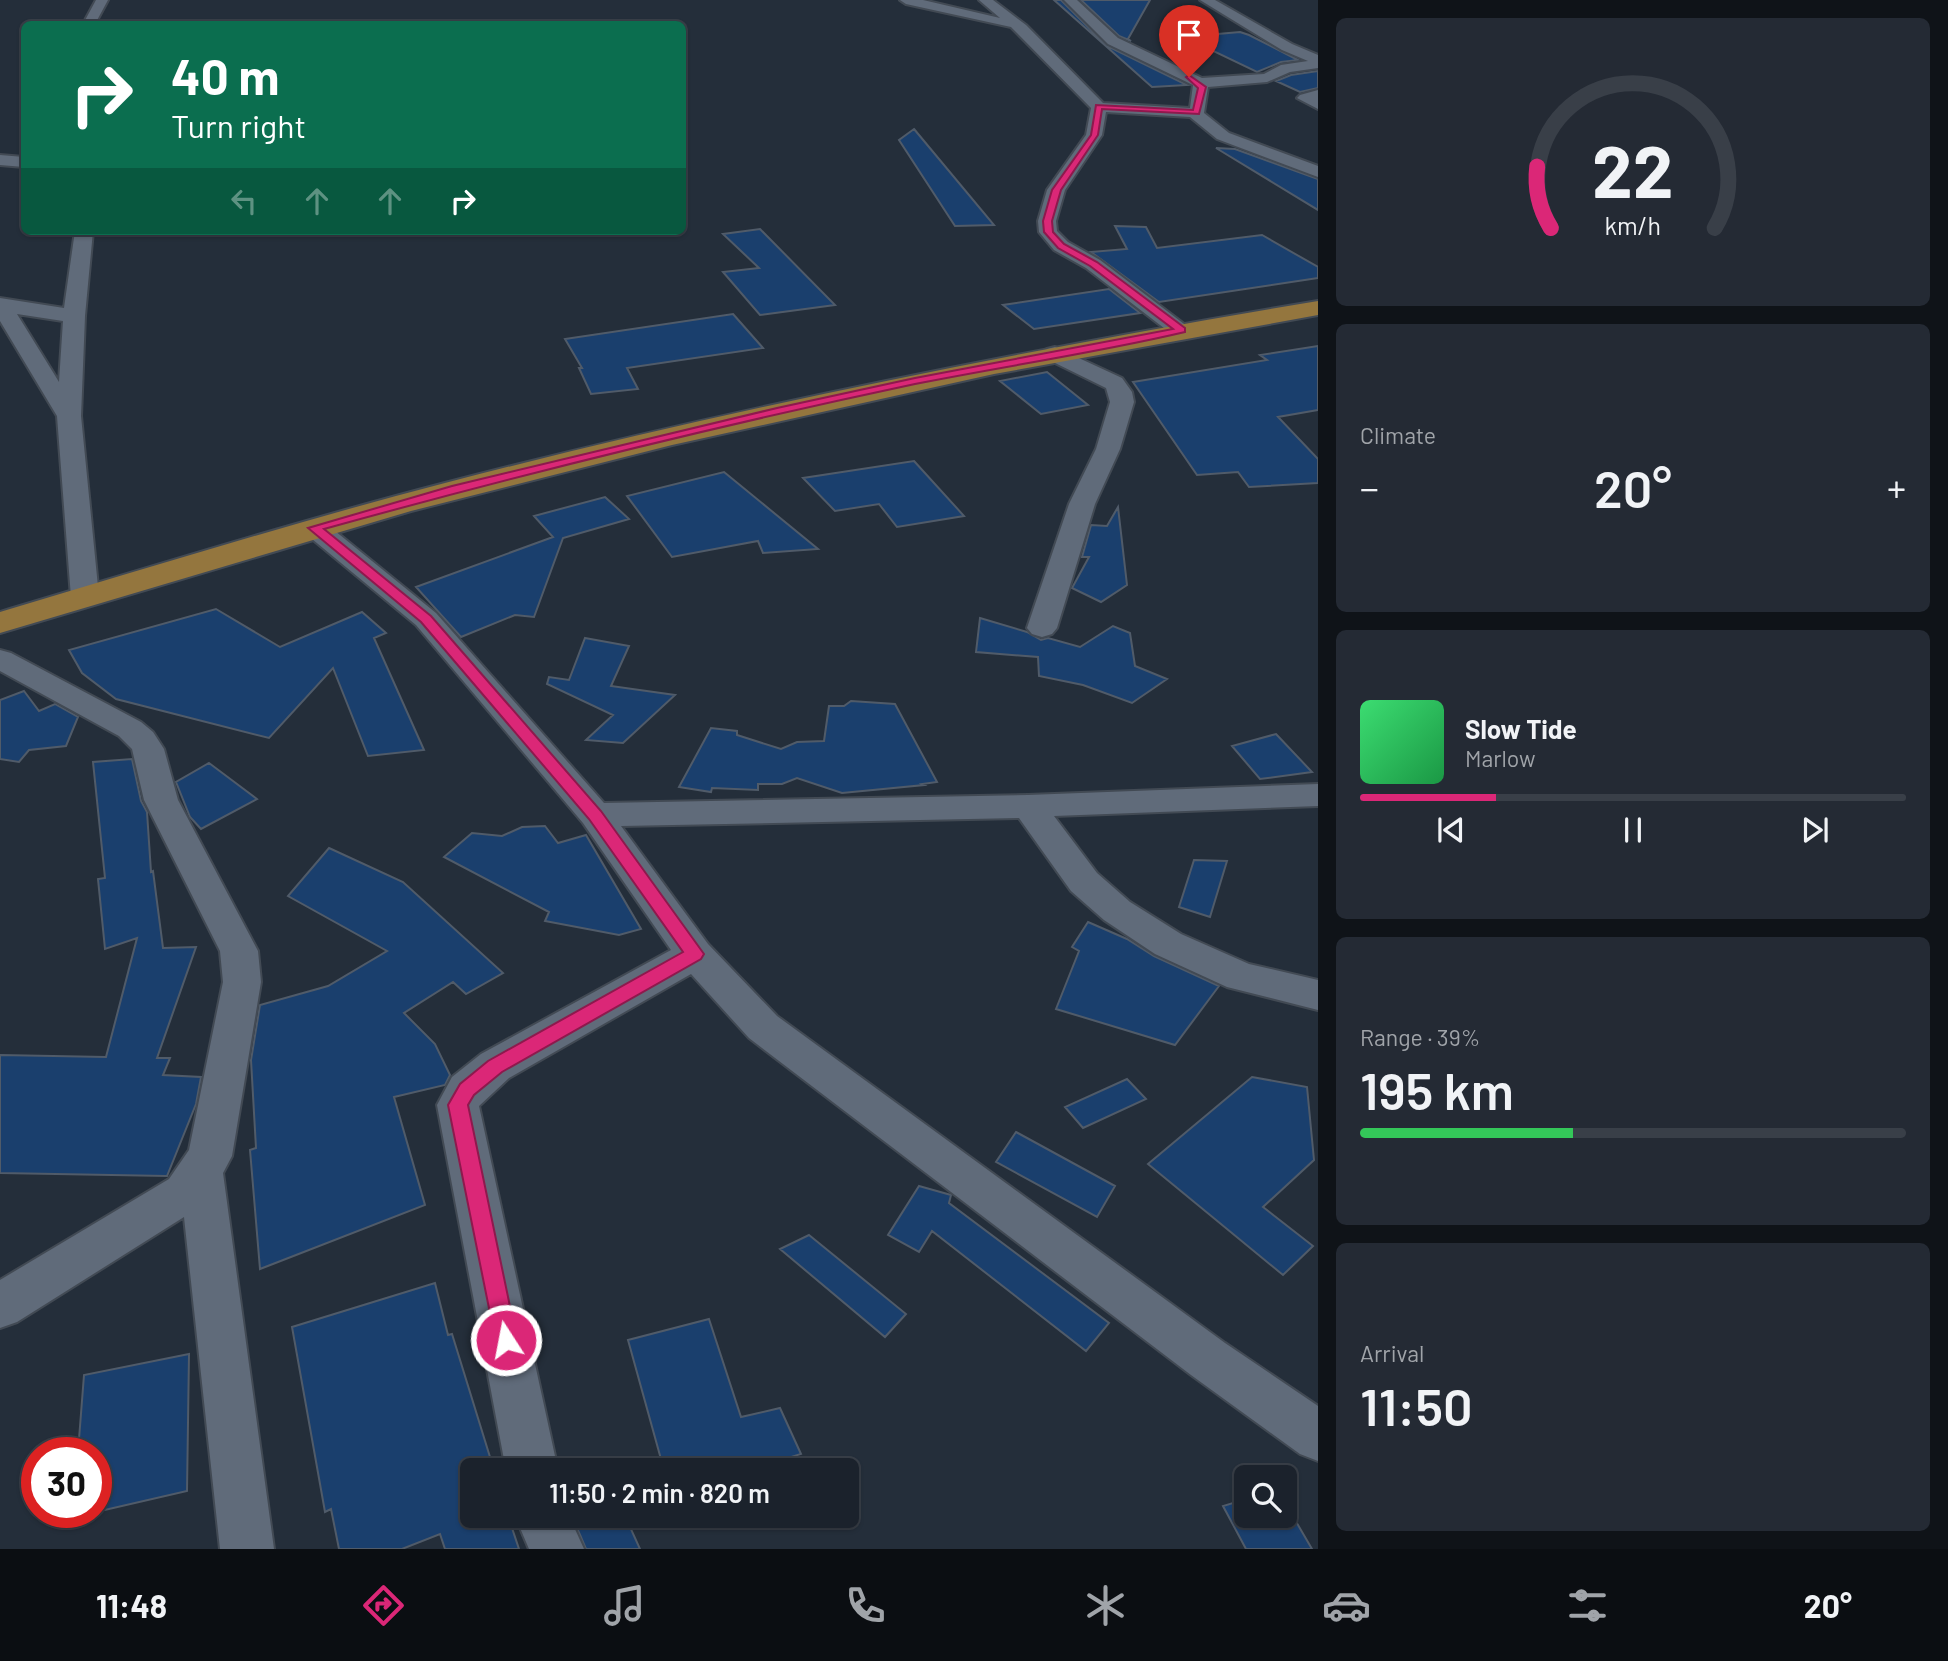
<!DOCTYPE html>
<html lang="en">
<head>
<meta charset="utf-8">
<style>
  body { margin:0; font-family:Barlow,sans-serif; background:#242a34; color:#f1f3f6; height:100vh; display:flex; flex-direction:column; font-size:26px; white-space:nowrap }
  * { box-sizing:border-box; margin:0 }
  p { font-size:23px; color:#a0a4a9 }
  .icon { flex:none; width:38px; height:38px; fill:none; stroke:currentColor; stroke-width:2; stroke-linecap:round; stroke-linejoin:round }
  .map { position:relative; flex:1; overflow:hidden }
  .drawer { display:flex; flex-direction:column; gap:18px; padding:18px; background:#0f1318; width:630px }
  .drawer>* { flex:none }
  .guide { position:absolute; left:21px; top:21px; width:665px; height:214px; border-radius:10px; box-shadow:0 2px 5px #0004,0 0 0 2px #393f48; background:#0b6e4f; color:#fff; overflow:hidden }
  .tools { position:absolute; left:1234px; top:1465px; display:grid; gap:14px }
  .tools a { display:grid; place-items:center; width:63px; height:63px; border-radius:10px; background:#1b222c; box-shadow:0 2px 5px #0004,0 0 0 2px #393f48; font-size:35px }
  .speed { position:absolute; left:21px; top:1437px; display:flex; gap:14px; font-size:35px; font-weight:700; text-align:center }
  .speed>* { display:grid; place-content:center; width:91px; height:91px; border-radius:50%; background:#1b222c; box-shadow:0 2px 5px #0004,0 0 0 2px #393f48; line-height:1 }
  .speed .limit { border:10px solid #d22; background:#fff; color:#111 }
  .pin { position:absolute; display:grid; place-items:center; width:60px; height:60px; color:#fff; margin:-72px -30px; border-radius:50% 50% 50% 0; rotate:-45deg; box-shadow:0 0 7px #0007 }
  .pin .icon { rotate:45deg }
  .me { position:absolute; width:77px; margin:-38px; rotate:349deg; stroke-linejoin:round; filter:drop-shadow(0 0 5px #0008) }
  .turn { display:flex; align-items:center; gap:24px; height:147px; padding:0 35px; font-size:32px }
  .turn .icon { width:91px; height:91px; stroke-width:2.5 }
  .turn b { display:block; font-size:49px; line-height:60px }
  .lanes { display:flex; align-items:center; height:66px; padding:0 35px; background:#0003; justify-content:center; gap:35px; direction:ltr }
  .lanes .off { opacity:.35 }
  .big { font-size:52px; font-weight:600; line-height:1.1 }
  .drawer .widget { flex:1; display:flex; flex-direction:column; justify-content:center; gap:10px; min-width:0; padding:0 24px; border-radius:10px; background:#242a34 }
  .drawer .dial { align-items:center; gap:0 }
  .dial svg { height:182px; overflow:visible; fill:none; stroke:#393f48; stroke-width:7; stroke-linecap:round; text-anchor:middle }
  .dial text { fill:#f1f3f6; stroke:none }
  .song { display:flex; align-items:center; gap:21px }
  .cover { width:84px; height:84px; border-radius:10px; background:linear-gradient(135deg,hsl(140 70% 55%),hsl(140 70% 35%)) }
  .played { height:7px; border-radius:4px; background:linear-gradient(90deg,#db2777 25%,#393f48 25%) }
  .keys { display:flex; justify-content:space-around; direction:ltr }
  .heat { display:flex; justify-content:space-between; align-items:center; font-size:38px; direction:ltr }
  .charge { height:10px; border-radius:5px; background:linear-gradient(90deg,#34c759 39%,#393f48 0) }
  .trip { position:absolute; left:460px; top:1458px; width:399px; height:70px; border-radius:10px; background:#1b222c; box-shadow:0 2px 5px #0004,0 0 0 2px #393f48; font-weight:600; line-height:70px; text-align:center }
  .tab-bar { display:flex; height:112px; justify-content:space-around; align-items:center; background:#0b0e12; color:#a0a4a9 }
  .tab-bar .icon { width:49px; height:49px }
  .tab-bar .active { color:#db2777 }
  .tab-bar b { font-size:32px; color:#f1f3f6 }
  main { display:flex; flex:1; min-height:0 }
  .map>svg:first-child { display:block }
  .building { fill:#1a3f6d; stroke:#505b69; stroke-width:2 }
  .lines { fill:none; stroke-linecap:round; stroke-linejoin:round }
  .minor-casing { stroke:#424a54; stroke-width:4 }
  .trunk-casing { stroke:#424a54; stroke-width:4 }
  .minor { fill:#606b7a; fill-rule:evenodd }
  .trunk { fill:#94763e; fill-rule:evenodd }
  .route { fill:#db2777; stroke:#8e194d; stroke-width:2 }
</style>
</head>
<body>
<main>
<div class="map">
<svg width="1318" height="1549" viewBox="0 0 1318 1549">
  <rect width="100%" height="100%" fill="#242e3a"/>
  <!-- building -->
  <path class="building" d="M1054,0H1061L1107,46L1187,85L1152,87Z
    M1081,0H1150L1128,39L1131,41L1119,36Z
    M1240,32L1249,35L1298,60L1281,62L1257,72L1184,37Z
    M1318,71V88L1300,92L1276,81L1291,75Z
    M914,129L994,225L955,226L899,140Z
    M1216,148L1235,149L1318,179V210Z
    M1115,226L1146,227L1157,248L1262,235L1318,267V278L1159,302L1091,252L1127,249Z
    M760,229L835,305L760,315L723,272L759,268L723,234Z
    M1109,289L1140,313L1034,329L1003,305Z
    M733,314L763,348L627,368L638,389L591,394L579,368H582L565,339Z
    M1318,346V410L1278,417L1318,459V483L1249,487L1238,472L1197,475L1133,382L1267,360L1260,355Z
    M1047,372L1088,405L1041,414L1000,381Z
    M914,461L964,516L897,527L879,504L835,511L803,478Z
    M724,472L818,549L763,553L758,541L672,557L627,496Z
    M605,497L629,519L563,538L534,617L515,615L461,637L416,587L553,537L534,516Z
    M1118,507L1127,585L1101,602L1072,588L1089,557H1082L1091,525L1107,526Z
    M216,609L280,647L362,612L386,633L374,638L424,750L368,756L333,668L269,738L116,699L82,673L69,650Z
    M980,618L1027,632L1041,640L1048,638L1080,647L1113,626L1130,633L1135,666L1167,679L1132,703L1083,685L1039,676L1038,657L976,652Z
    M585,638L629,646L611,686L675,695L623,743L586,740L613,715L547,684L549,677L569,680Z
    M24,691L39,711L55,704L78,717L66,746L29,750L19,762L0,759V700Z
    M851,701L895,704L937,782L922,784L924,785L842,793L797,778L782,784H758V790L712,788L711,792L679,787L711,728L737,731V735L781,749L797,742L824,741L829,706H844Z
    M1276,734L1312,772L1260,779L1232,746Z
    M132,759L141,801L147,812L151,872L153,871L163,948L196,947L157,1058H170L163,1075L201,1077L196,1104L167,1176L0,1173V1055L106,1057L137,938L105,949L98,879L105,878L93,762Z
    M209,763L257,799L201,829L190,817L176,782Z
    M545,826L558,843L586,835L641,929L619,935L545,921L549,912L444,857L472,833L502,836L522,827Z
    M329,848L403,882L503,973L466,994L453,982L404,1013L435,1044L450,1075L445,1085L394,1097L425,1205L260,1269L250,1150L256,1148L251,1060L260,1005L328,986L387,951L288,896Z
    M1194,860L1227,861L1210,917L1179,907Z
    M1088,922L1127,939L1154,956L1219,986L1175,1045L1056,1009L1079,951L1072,947Z
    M1252,1077L1307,1087L1314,1160L1263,1207L1313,1246L1283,1275L1148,1164Z
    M1127,1079L1146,1099L1083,1128L1065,1107Z
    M1016,1132L1115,1186L1097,1217L996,1162Z
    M919,1186L951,1195L949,1203L1109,1323L1086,1351L932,1231L919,1252L888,1235Z
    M809,1235L906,1314L885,1337L780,1249Z
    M435,1283L448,1335L452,1334L494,1470H472V1516H508L519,1549H445L440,1534L402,1549H339L331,1509L325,1512L292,1327Z
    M709,1319L741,1417L780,1408L801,1454L749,1470H664L628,1340Z
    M189,1354L187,1491L96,1512V1452H78L84,1375Z
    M1246,1499V1516H1284V1501L1312,1549H1246L1223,1506Z
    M572,1516H625L640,1549H586Z"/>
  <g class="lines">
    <!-- minor casing -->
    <g class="minor-casing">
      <path id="minor" d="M96,0H108L95,24H83Z
        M900,0H923L1000,18L979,0H993L1026,25L1103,103L1190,108L1193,85L1108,44L1064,0H1077L1118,38L1202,78L1264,74L1281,65L1308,61L1282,50L1200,0H1215L1292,44L1318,55V68L1290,72L1267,82L1208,87L1204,113L1229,133L1318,166V177L1217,139L1190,117L1106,112L1102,135L1065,190L1056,221L1057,231L1068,242L1100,260L1192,330L1189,335H1173L1086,268L1054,250L1039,232L1038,221L1047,190L1086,135L1091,108L1011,27L906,4Z
        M1318,90V109L1297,98L1300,95Z
        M0,155L24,157V167L0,165Z
        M75,231H93L85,316L81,416L99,597L95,603L85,606L75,603L71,597L57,416L0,321V298L64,308ZM17,314L63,321L59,382Z
        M1055,347L1122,378L1132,392L1134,402L1120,449L1095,504L1057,628L1052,634L1042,637L1032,634L1027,628L1069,504L1096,449L1110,402L1106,388L1047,359L1044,354L1047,349Z
        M315,520L324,522L436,613L604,803L1028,795L1318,784V806L1054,816L1097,873L1130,902L1181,934L1249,964L1318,980V1010L1227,987L1155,954L1104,920L1071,891L1019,818L621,826L708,944L777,1016L1225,1343L1318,1406V1461L1300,1454L1191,1375L749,1038L691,974L509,1078L479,1106L558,1470H506L437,1105L452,1077L481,1054L671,950L583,823L416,625L306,534L302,528L306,522Z
        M0,650L11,653L141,722L153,732L164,749L178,800L258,951L261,982L232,1156L223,1173L274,1549H220L184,1217L17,1322L0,1328V1280L169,1179L189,1150L223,982L220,951L144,800L132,749L119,736L0,671Z
        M515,1516H569L584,1549H529Z"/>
    </g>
    <!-- trunk casing -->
    <g class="trunk-casing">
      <path id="trunk" d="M1318,301V315L994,374L672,445L411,511L0,633V612C148,568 295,522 445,483C733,408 1025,350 1318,301Z"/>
    </g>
    <!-- minor -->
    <use href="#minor" class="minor"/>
    <!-- trunk -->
    <use href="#trunk" class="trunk"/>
  </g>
  <!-- route -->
  <path class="route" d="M1189,75L1206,87L1199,114L1102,109L1098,135L1061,190L1052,221L1053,232L1064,244L1097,262L1185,328V332C1096,353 1005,366 915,384C717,426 519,475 324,529L431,616L601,811L704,954L701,959L502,1072L474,1095L468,1105L517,1340L514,1348L506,1351L497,1348L448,1105L460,1084L488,1061L683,952L589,819L421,622L308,528L452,486L777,408L915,378L1173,329L1090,266L1058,248L1044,232L1043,221L1052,190L1091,135L1096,105L1193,110L1198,88L1186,77Z"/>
</svg>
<div class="tools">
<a><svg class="icon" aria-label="search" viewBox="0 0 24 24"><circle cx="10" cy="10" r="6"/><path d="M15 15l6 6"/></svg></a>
</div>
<div class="speed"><div class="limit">30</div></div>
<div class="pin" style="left:1189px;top:77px;background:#d93025"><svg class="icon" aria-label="arrive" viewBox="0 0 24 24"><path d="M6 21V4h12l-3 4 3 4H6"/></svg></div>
<svg class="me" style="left:506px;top:1340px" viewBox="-20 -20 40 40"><circle r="17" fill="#db2777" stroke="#fff" stroke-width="3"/><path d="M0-11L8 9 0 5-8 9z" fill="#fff"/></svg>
<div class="trip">11:50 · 2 min · 820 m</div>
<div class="guide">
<div class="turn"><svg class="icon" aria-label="right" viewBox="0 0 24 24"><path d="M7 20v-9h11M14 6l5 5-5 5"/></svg><div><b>40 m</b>Turn right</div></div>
<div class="lanes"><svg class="icon off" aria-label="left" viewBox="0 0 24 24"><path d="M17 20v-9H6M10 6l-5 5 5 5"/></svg><svg class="icon off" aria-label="ahead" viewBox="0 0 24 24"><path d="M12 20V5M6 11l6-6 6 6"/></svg><svg class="icon off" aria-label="ahead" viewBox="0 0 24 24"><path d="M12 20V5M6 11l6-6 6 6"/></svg><svg class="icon" aria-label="right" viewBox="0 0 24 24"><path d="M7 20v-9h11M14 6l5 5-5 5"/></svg></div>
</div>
</div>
<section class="drawer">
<div class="widget dial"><svg viewBox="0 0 100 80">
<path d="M14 69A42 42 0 1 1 86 69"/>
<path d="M14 69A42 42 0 0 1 8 42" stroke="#db2777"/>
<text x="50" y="56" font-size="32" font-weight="700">22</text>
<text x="50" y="72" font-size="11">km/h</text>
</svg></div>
<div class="widget"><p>Climate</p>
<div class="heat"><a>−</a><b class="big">20°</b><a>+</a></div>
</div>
<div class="widget">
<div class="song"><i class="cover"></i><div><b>Slow Tide</b><p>Marlow</p></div></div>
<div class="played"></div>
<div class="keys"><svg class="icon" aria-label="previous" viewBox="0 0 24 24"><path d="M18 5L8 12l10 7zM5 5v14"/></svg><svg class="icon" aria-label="pause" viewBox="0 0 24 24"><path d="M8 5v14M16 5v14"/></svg><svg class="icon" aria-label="next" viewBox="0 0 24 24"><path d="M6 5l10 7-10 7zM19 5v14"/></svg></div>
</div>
<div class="widget"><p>Range · 39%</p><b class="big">195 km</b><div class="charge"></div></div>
<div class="widget"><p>Arrival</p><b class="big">11:50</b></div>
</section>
</main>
<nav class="tab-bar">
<b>11:48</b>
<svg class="icon active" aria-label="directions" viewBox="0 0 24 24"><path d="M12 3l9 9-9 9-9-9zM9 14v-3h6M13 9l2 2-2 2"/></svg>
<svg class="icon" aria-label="music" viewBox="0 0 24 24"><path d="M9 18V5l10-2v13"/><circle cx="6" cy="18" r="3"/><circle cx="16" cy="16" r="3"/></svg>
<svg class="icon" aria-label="phone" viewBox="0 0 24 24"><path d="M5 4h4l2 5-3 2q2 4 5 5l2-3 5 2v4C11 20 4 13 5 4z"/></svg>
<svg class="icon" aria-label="climate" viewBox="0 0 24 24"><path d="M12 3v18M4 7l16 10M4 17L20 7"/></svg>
<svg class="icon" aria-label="car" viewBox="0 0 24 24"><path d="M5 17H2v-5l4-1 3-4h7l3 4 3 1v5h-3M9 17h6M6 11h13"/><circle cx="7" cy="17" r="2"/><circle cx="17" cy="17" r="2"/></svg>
<svg class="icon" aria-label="filters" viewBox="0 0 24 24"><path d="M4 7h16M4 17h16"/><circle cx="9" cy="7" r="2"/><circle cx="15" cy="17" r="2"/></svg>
<b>20°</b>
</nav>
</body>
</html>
